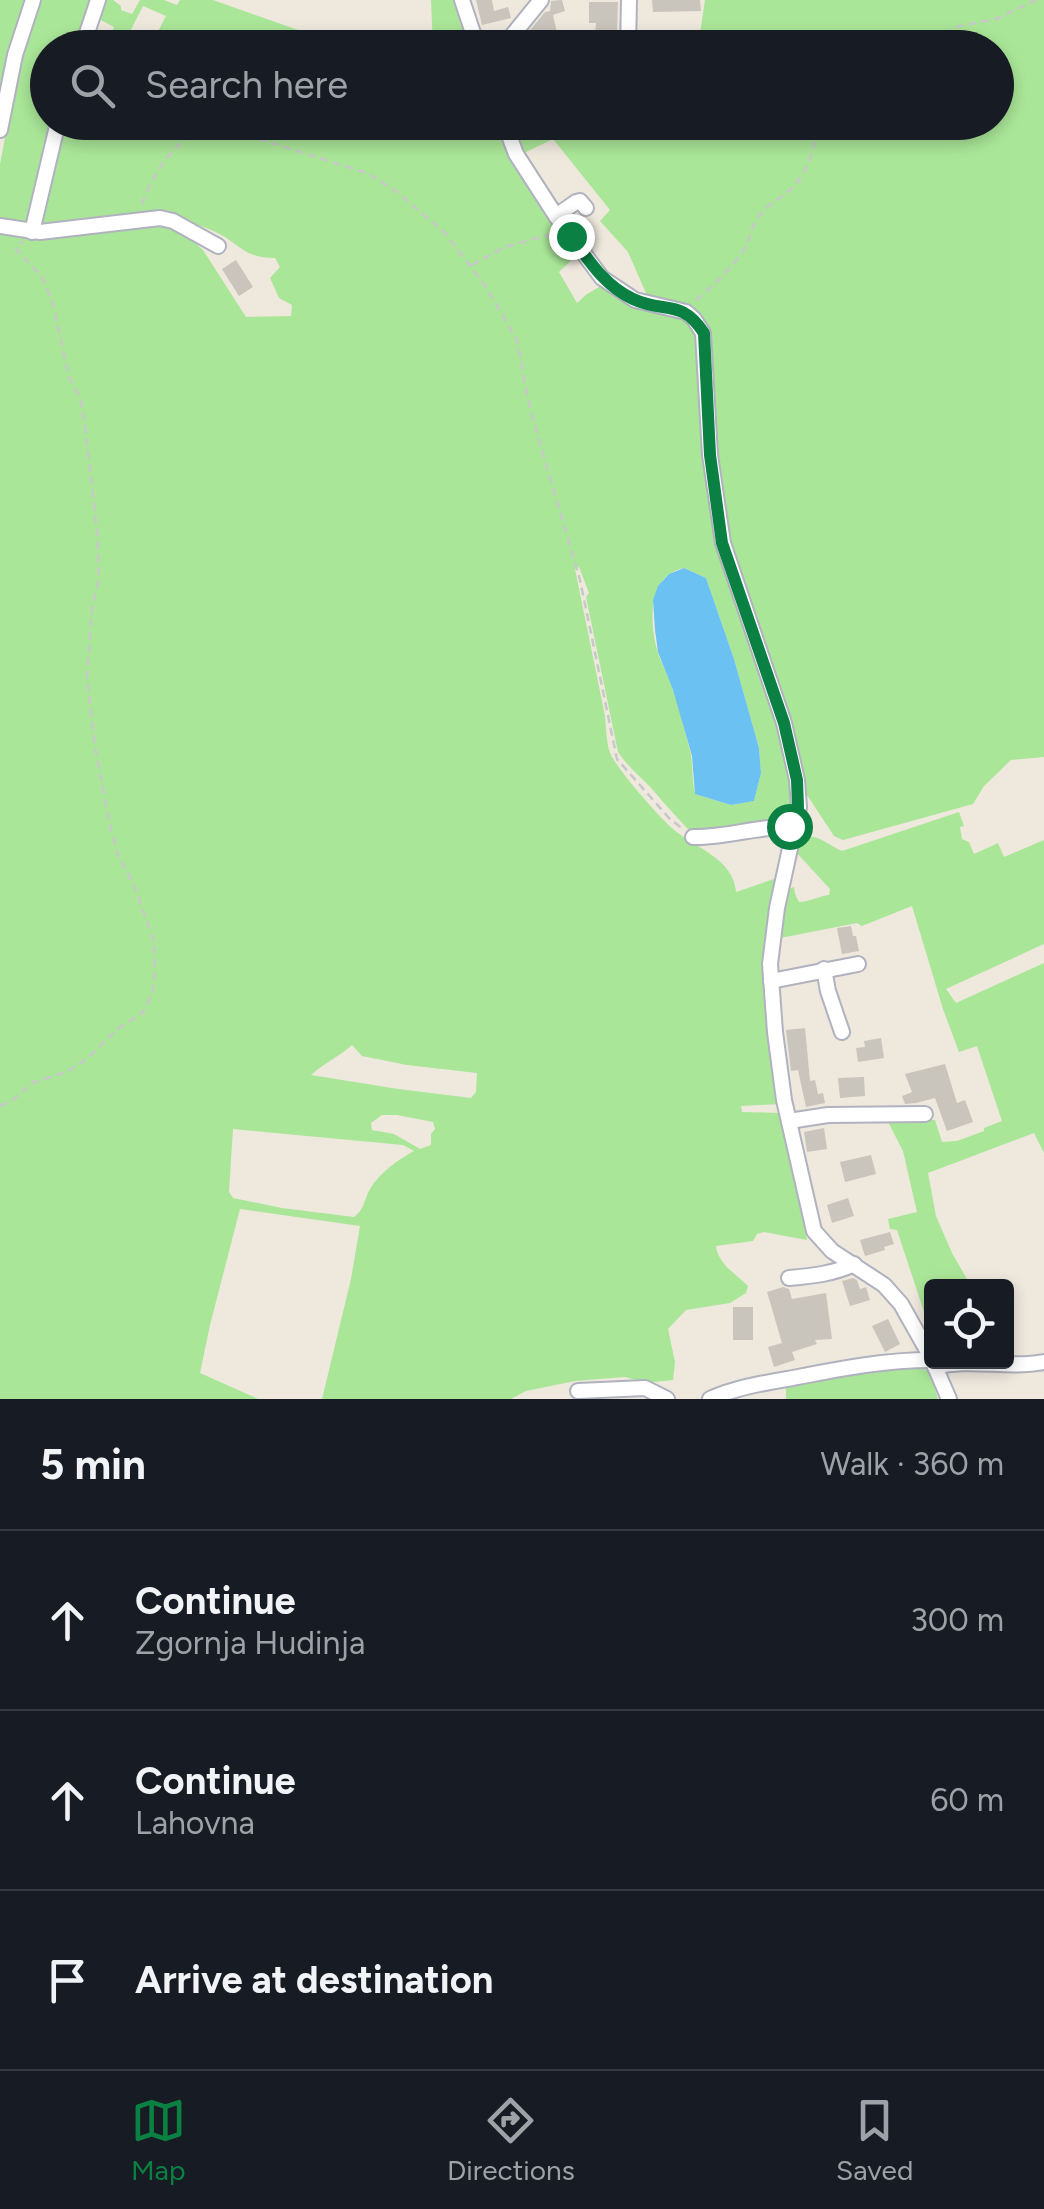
<!DOCTYPE html>
<html lang="en">
<head>
<meta charset="utf-8">
<style>
	:root { --surface:#171b24; --page:#242831; --text:#f1f3f6; --muted:#9ea1a6; --line:#363941; --accent:#0b8043 }
	body { margin:0; font-family:Figtree,sans-serif; background:var(--page); color:var(--text) }
	.controls { position:absolute; right:30px; bottom:30px; display:grid; overflow:hidden; border-radius:10px; box-shadow:0 5px 15px #0003 }
	.controls button { width:90px; height:90px; display:grid; place-items:center; padding:0; border:0; border-bottom:2px solid var(--line); background:var(--surface); color:var(--text); font:50px sans-serif }
	.stop { position:absolute; width:30px; height:30px; margin:-22px; border:8px solid #0b8043; border-radius:50%; background:#fff }
	.stop.end { background:#0b8043; border-color:#fff; box-shadow:0 2px 10px #0008 }
	.list { margin:0; padding:0; list-style:none }
	h2 { display:flex; justify-content:space-between; align-items:center; height:130px; margin:0; padding:0 40px; font-size:42px }
	h2 small { font-size:32px; font-weight:400; color:var(--muted) }
	.list li { display:grid; grid-template-columns:65px 1fr auto; gap:30px; align-items:center; box-sizing:border-box; height:180px; padding:0 40px; border-top:2px solid var(--line) }
	.list b { display:block; font-size:38px; white-space:nowrap }
	.list p { margin:0; font-size:32px; white-space:nowrap; color:var(--muted) }
	.list em { font-size:32px; font-style:normal; color:var(--muted) }
	.icon { flex:none; width:55px; height:55px; fill:none; stroke:currentColor; stroke-width:2; stroke-linecap:round; stroke-linejoin:round }
	.map { position:relative; flex:none; width:1044px; height:1399px; overflow:hidden }
	.search { position:absolute; background:var(--surface); box-shadow:0 5px 15px #0003; left:30px; right:30px; top:30px; height:110px; display:flex; align-items:center; gap:25px; box-sizing:border-box; padding:0 35px; border-radius:55px; color:var(--muted); font-size:38px }
	.sheet { height:670px; background:var(--surface) }
	nav { display:flex; justify-content:space-around; align-items:center; box-sizing:border-box; height:140px; border-top:2px solid var(--line); background:var(--surface); font-size:28px; color:var(--muted) }
	nav a { display:grid; justify-items:center; gap:5px }
	nav .on { color:var(--accent) }
	.map>svg:first-child { display:block }
</style>
</head>
<body>
<div class="map">
<svg width="1044" height="1399" viewBox="0 0 1044 1399">
	<rect width="100%" height="100%" fill="#eee8dd"/>
	<g fill="#aae698" fill-rule="evenodd">
		<path d="M0 0H28L0 110Z"/>
		<path d="M37 0H92L75 47 48 48V122L54 123 30 226 0 220V164L17 74Z"/>
		<path d="M105 0H113L121 6V10L132 14 140 0H164L177 5 180 0H213L318 37 368 47H150L166 16 143 6 122 47H104L114 27 97 18Z"/>
		<path d="M431 0H457L472 47H433Z"/>
		<path d="M705 0H1044V757L1011 760 984 786 973 804 843 840 834 836 805 792 798 754 729 544 715 470 709 338 701 322 649 300 628 252 600 221 610 210 553 139 522 154 509 123H573L578 130 624 122H996V48L698 47Z"/>
		<path d="M60 123H498C517 172 543 214 576 256L559 272 577 303 587 294 601 286C607 291 614 298 621 301 651 318 679 302 700 337L706 471 721 549 787 748 793 805 788 821 778 827H749L709 832H691C676 817 665 804 652 789 640 776 628 767 618 752L586 597 589 593 579 567 575 569 604 711C607 726 605 744 612 757 621 773 658 816 673 829 695 848 734 859 736 892L777 878 769 909 763 950 773 1073 779 1104 741 1106 742 1112 780 1113 807 1240 764 1232 757 1234 753 1241 716 1246C718 1264 736 1274 748 1286L746 1293 730 1303 686 1310 668 1329 675 1362 673 1380 645 1383 625 1377 575 1381 526 1391 511 1399H322L351 1279 360 1226 240 1209 210 1325 200 1373 258 1399H0V231L33 236 156 220 176 227 203 250 246 317 291 316 292 305 279 298 270 278 280 267 275 258C250 258 244 250 225 237 208 226 169 215 149 214L36 228ZM684 568 706 578 734 659 759 748 761 773 754 801 731 805 695 794C691 778 694 762 689 747 684 729 680 710 674 693 670 680 664 668 659 656 649 627 646 575 684 568ZM352 1045 362 1056 407 1065 477 1073 476 1092 471 1098 398 1089 311 1075C324 1063 339 1057 352 1045ZM382 1115H397L433 1122 435 1129 431 1134V1145L420 1149 394 1134 372 1130 371 1123ZM233 1129 403 1145 414 1151C398 1160 380 1172 370 1189 364 1199 365 1209 354 1217L282 1208 233 1198 229 1192Z"/>
		<path d="M959 812 964 826 960 827 962 839 969 842 974 854 998 843 1004 857 1044 840V944L946 989 956 1003 1044 963V1153L1034 1133 928 1173 936 1216 952 1253 971 1286H932L931 1333 897 1230 890 1229 888 1219 917 1212 903 1151 886 1118 935 1120 942 1142 957 1141 984 1131V1128L1002 1121 977 1046 959 1052 943 1009 912 906 862 926 857 923 780 938 785 890 794 887 795 894 799 902C809 902 819 896 829 895L830 889 796 852C802 821 826 844 842 851Z"/>
		<path d="M909 1365 930 1371 938 1399H786V1384Z"/>
	</g>
	<path fill="#6cc1f3" d="M684 568 706 578 734 659 759 748 761 773 754 801 731 805 695 794 692 756 673 690 658 652 655 630 653 600 658 586 669 574Z"/>
	<g fill="#c9c5bc">
		<path d="M476 0H492L494 11 508 7 511 18 482 25Z"/>
		<path d="M562 0 565 11 553 15 560 46 544 48 541 37 528 39 527 34 545 12 550 11 551 1Z"/>
		<path d="M652 0H700L701 11 653 12Z"/>
		<path d="M589 2H618L617 33H595L596 23H589Z"/>
		<path d="M236 260 253 287 239 296 222 269Z"/>
		<path d="M851 926 853 936H856L859 951 842 954 837 928Z"/>
		<path d="M805 1028 810 1081 815 1080 818 1094 823 1093 825 1103 806 1107 798 1070 791 1071 786 1030Z"/>
		<path d="M881 1038 884 1058 858 1062 856 1048 865 1047 864 1041Z"/>
		<path d="M945 1064 957 1103 965 1100 973 1122 947 1131 935 1098 916 1103 905 1104 902 1096 912 1092 905 1074Z"/>
		<path d="M864 1077 865 1096 840 1098 838 1078Z"/>
		<path d="M824 1128 827 1149 807 1152 804 1132Z"/>
		<path d="M871 1155 876 1174 845 1182 840 1162Z"/>
		<path d="M848 1198 854 1216 832 1223 827 1205Z"/>
		<path d="M890 1232 894 1244 884 1247 885 1250 865 1256 860 1240Z"/>
		<path d="M853 1278 857 1280 860 1289 866 1287 870 1300 850 1306 842 1281Z"/>
		<path d="M783 1287 789 1289 792 1299 826 1293 832 1339 815 1340 817 1344 792 1352 795 1360 774 1367 768 1347 782 1343 767 1292Z"/>
		<rect x="733" y="1307" width="20" height="33"/>
		<path d="M888 1319 900 1344 885 1352 872 1326Z"/>
	</g>
	<g fill="none" stroke-linecap="round" stroke-linejoin="round">
		<defs>
			<g id="minor">
				<path d="M462 0 478 48"/>
				<path d="M82 48 98 0"/>
				<path d="M502 48 541 0"/>
				<path d="M628 48 629 0"/>
				<path d="M504 122 516 154 556 216 602 278 635 300 686 312 694 319 703 333 710 455 723 543 784 723 797 780 799 807 777 908 770 964 775 1032 784 1100 814 1231 832 1251 884 1285 901 1304 932 1359"/>
				<path d="M0 130 15 55 33 0"/>
				<path d="M556 216 576 202 580 201 586 208"/>
				<path d="M0 226 40 232 160 218 173 221 218 246"/>
				<path d="M32 232 58 122"/>
				<path d="M693 837C727 838 760 825 794 827"/>
				<path d="M824 969 828 991 842 1032"/>
				<path d="M771 981 858 964"/>
				<path d="M789 1121 828 1115 925 1114"/>
				<path d="M789 1278C812 1276 833 1274 854 1264"/>
				<path d="M933 1362 949 1399"/>
				<path d="M935 1367C970 1358 1008 1369 1044 1362"/>
				<path d="M578 1391 645 1388 667 1399"/>
				<path d="M710 1399C737 1387 764 1383 793 1378 839 1369 884 1360 932 1360"/>
			</g>
		</defs>
		<use href="#minor" stroke="#b1b2bf" stroke-width="18"/>
		<g stroke="#c8c8c8" stroke-width="2.5" stroke-dasharray="8 5" stroke-linecap="butt">
			<path d="M889 48H894"/>
			<path d="M923 48 941 38 955 27 996 19 1036 0"/>
			<path d="M142 204C155 169 180 129 221 127L367 173 397 192 445 233 486 287 517 340 530 409 580 580 617 759 669 818 683 829"/>
			<path d="M472 265 505 247 552 234"/>
			<path d="M696 300C714 285 732 268 745 248 750 238 751 228 757 219 769 201 781 200 793 187 811 168 812 146 822 122"/>
			<path d="M0 1106 13 1100 32 1083 66 1072 87 1059 116 1030 143 1012 152 994 155 973 154 942 134 885 118 855 110 826 95 747 87 676 92 609 99 577 97 532 86 433 80 397 69 377 52 301 42 277 16 249 23 241"/>
		</g>
		<use href="#minor" stroke="#fff" stroke-width="14"/>
	</g>
	<g fill="none" stroke-linecap="round" stroke-linejoin="round">
		<path stroke="#0b8043" stroke-width="12" d="M571 236C589 261 605 286 633 299 665 314 681 298 704 333L710 455 722 543 784 723 797 780 798 807 794 827 789 826"/>
	</g>
</svg>
<div class="controls">
<button><svg class="icon" aria-label="locate" viewBox="0 0 24 24"><circle cx="12" cy="12" r="6"/><path d="M12 2v4M12 18v4M2 12h4M18 12h4"/></svg></button>
</div>
<div class="stop" style="left:789px;top:826px"></div>
<div class="stop end" style="left:571px;top:236px"></div>
<div class="search"><svg class="icon" aria-label="search" viewBox="0 0 24 24"><circle cx="10" cy="10" r="6"/><path d="M15 15l6 6"/></svg>Search here</div>
</div>
<section class="sheet">
<h2>5 min<small>Walk · 360 m</small></h2>
<ul class="list">
<li><svg class="icon" aria-label="ahead" viewBox="0 0 24 24"><path d="M12 20V5M6 11l6-6 6 6"/></svg><div><b>Continue</b><p>Zgornja Hudinja</p></div><em>300 m</em></li>
<li><svg class="icon" aria-label="ahead" viewBox="0 0 24 24"><path d="M12 20V5M6 11l6-6 6 6"/></svg><div><b>Continue</b><p>Lahovna</p></div><em>60 m</em></li>
<li><svg class="icon" aria-label="arrive" viewBox="0 0 24 24"><path d="M6 21V4h12l-3 4 3 4H6"/></svg><div><b>Arrive at destination</b></div></li>
</ul>
</section>
<nav>
<a class="on"><svg class="icon" aria-label="map" viewBox="0 0 24 24"><path d="M3 6l6-2 6 2 6-2v14l-6 2-6-2-6 2zM9 4v14M15 6v14"/></svg>Map</a>
<a><svg class="icon" aria-label="directions" viewBox="0 0 24 24"><path d="M12 3l9 9-9 9-9-9zM9 14v-3h6M13 9l2 2-2 2"/></svg>Directions</a>
<a><svg class="icon" aria-label="saved" viewBox="0 0 24 24"><path d="M7 4h10v16l-5-4-5 4z"/></svg>Saved</a>
</nav>
</body>
</html>
